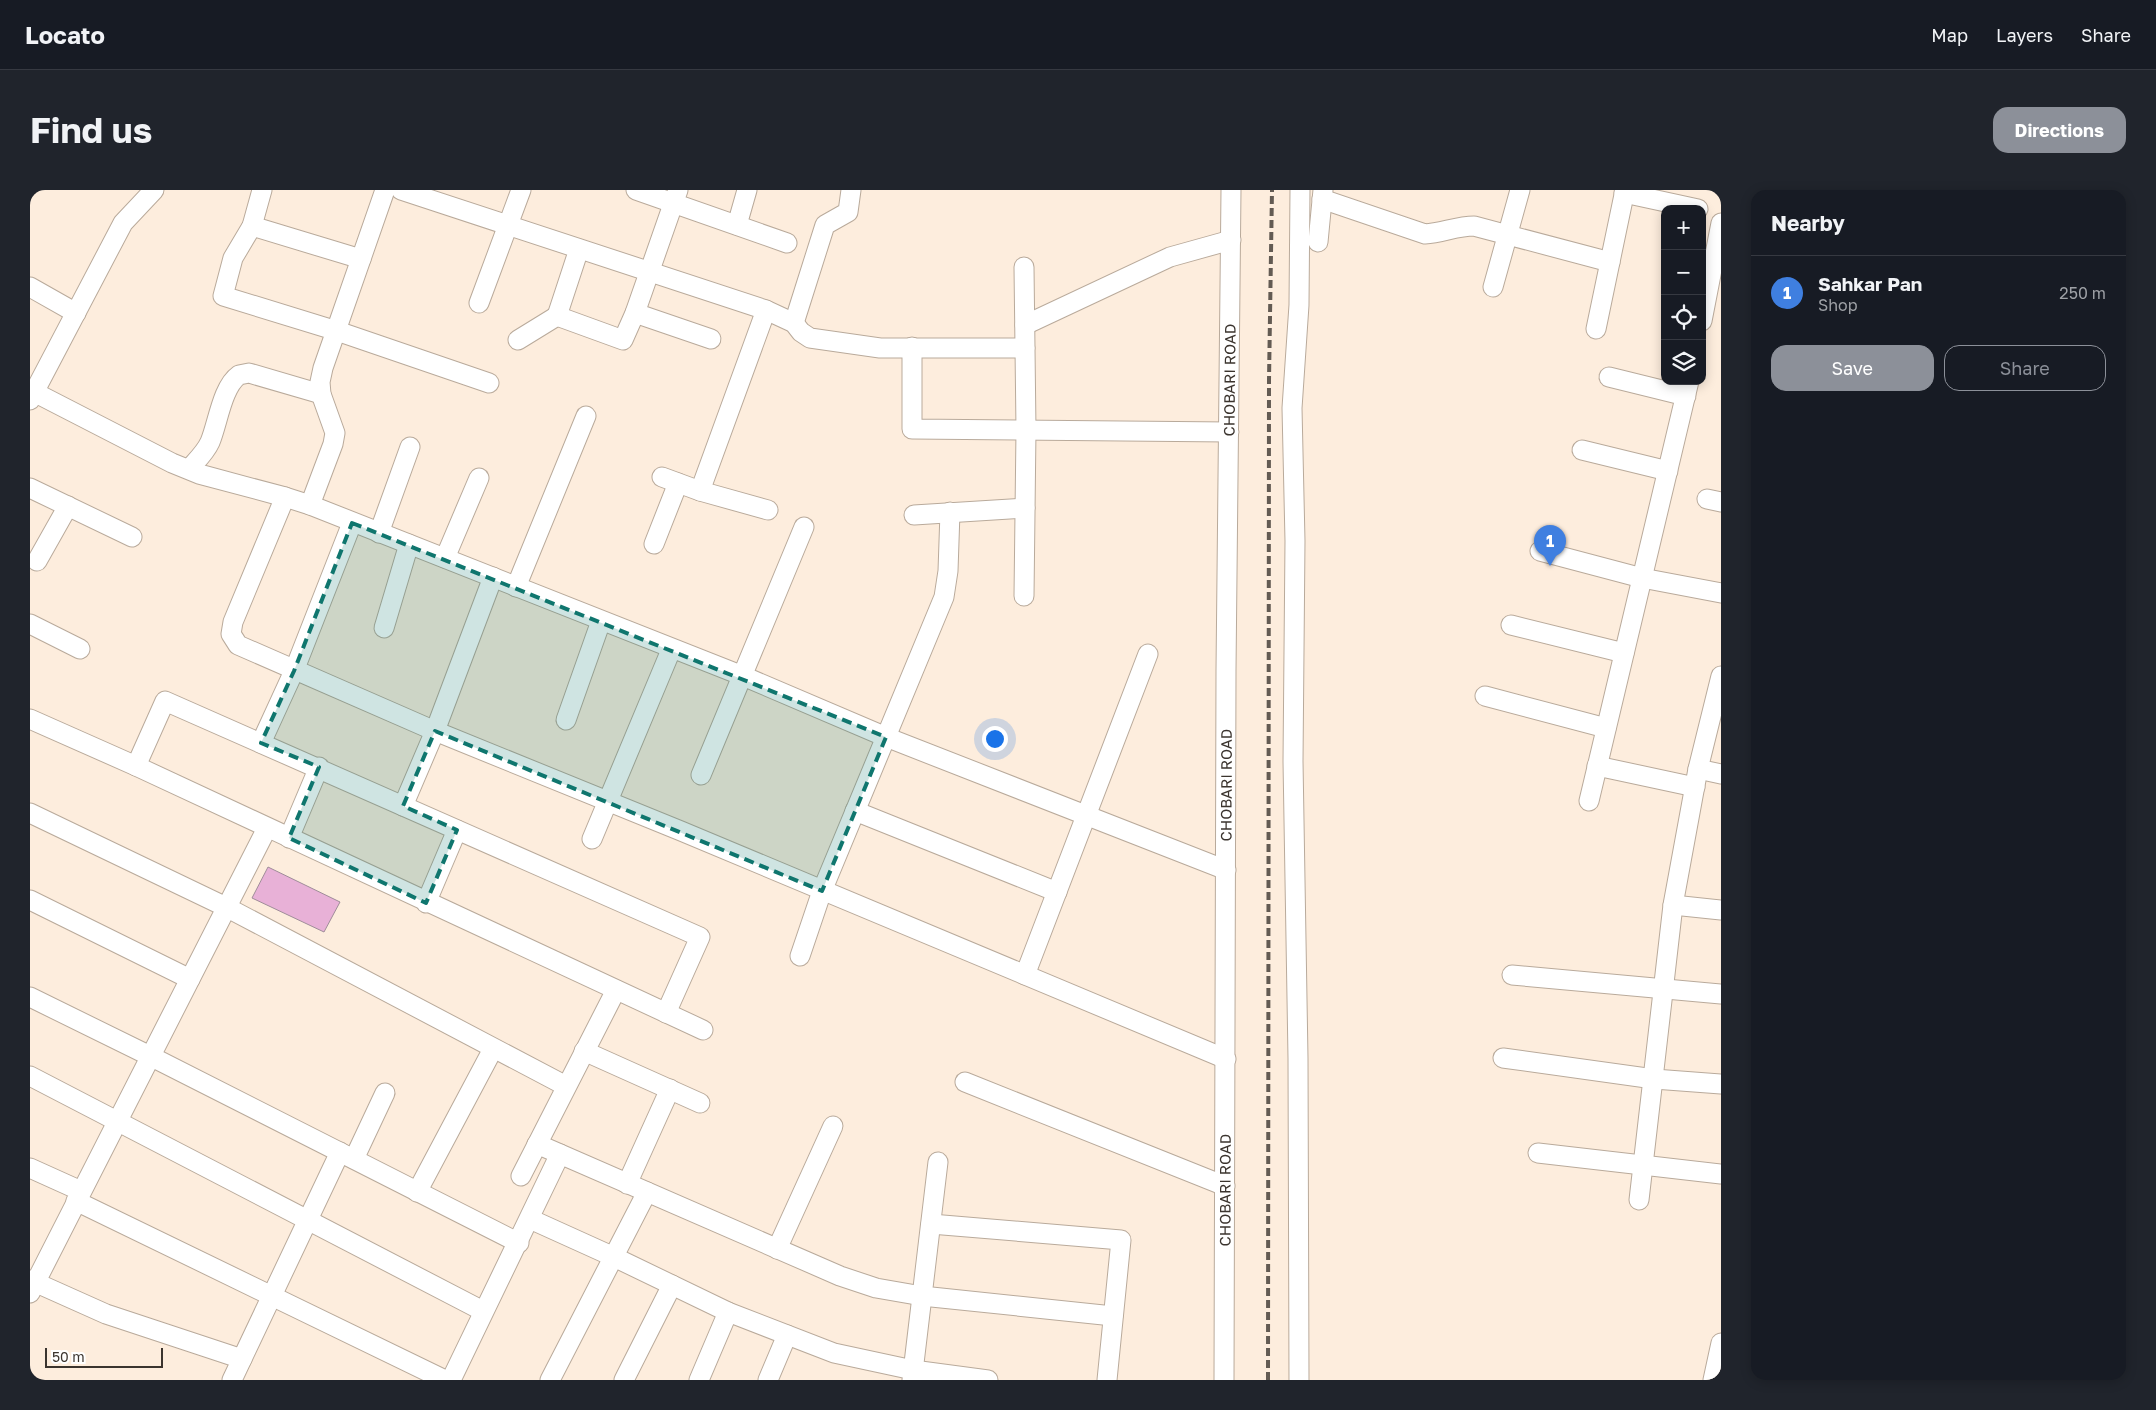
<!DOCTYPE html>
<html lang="en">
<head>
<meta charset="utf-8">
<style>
	:root { --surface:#171b24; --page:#20242c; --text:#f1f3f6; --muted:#9ea1a6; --line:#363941; --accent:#8c9099 }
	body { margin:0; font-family:"Golos Text",sans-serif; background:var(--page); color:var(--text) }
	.controls { position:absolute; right:15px; top:15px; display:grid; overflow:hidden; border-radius:10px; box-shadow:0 2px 12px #0003 }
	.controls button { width:45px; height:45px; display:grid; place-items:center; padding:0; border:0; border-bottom:1px solid var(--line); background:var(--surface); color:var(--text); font:25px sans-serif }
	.scale { position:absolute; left:15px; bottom:12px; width:118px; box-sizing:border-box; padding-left:5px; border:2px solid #3b342e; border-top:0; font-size:14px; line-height:18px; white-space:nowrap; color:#3b342e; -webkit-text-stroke:4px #fff; paint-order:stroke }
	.you { position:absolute; left:964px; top:548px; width:18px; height:18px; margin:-12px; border:4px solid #fff; border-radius:50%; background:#1a73e8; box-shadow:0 0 0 8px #1a73e833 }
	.badge { display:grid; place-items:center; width:32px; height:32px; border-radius:50%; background:var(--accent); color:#fff; font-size:16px; font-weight:700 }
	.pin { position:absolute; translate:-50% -41px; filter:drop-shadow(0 1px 2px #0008) }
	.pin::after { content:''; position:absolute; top:26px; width:18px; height:15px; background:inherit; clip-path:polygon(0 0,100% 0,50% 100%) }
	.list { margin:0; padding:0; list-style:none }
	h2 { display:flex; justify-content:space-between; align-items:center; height:65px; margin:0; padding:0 20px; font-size:21px }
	h2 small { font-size:16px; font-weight:400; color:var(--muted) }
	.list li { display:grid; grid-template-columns:32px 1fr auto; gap:15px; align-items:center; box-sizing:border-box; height:75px; padding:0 20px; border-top:1px solid var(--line) }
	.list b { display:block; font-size:19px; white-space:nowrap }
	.list p { margin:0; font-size:16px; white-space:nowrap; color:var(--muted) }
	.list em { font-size:16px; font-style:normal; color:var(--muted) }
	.actions { display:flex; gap:10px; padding:15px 20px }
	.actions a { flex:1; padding:11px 0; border:1px solid var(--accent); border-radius:15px; text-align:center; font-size:18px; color:var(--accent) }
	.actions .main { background:var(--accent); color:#fff }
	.icon { flex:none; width:28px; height:28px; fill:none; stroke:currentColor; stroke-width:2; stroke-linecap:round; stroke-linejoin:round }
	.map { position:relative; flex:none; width:1691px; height:1190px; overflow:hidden; border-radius:15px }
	header { display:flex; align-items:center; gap:30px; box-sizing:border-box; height:70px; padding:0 25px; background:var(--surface); border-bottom:1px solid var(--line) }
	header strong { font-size:24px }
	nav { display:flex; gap:28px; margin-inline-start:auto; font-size:18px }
	.intro { display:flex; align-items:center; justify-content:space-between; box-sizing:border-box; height:120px; padding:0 30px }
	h1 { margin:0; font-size:35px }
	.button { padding:12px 22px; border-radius:15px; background:var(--accent); color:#fff; font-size:18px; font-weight:700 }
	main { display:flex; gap:30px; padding:0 30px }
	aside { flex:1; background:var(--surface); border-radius:15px; box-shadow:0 2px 12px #0003 }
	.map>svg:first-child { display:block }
</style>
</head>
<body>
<header>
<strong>Locato</strong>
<nav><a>Map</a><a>Layers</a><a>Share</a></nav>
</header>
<div class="intro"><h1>Find us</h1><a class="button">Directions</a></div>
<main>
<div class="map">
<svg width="1691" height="1190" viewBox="0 0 1691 1190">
	<rect width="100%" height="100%" fill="#fdeddd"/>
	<path fill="#e8b1d7" stroke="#9f8d99" d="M238 677 310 712 294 742 222 708Z"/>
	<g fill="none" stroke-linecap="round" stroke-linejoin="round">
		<defs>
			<g id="minor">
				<path d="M232 0 222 36 203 68 193 106 307 141 459 193"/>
				<path d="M371 0 736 120 764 133 771 142 780 148 850 158H995"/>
				<path d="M606 0 757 53"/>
				<path d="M1594 3 1668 19"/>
				<path d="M1292 9 1395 44C1412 43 1427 36 1444 36L1580 72"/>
				<path d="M707 35 717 0"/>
				<path d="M222 36 331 69"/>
				<path d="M1288 52 1293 0"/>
				<path d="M994 77 996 240 994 406"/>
				<path d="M0 97 46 123"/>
				<path d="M1463 97 1490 0"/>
				<path d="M449 113 491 0"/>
				<path d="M605 123 681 149"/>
				<path d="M527 126 549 59"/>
				<path d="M1672 131 1691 33"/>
				<path d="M764 133 795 35 818 22 821 0"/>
				<path d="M995 135 1140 67 1201 50"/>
				<path d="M1566 139 1595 0"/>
				<path d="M488 150 527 126 593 150 605 123 648 0"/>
				<path d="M882 157V239L1199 242"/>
				<path d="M1579 187 1656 206"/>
				<path d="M0 200 142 273 169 284 255 307 280 315 713 486 856 547 1196 680"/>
				<path d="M0 210 93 33 124 0"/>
				<path d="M1552 260 1638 281"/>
				<path d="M159 279C167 270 175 263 180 252 188 233 192 197 209 185L219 183 291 204"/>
				<path d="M632 287 670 301 738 320"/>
				<path d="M0 298 102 347"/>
				<path d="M670 301 736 120"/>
				<path d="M255 307 203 432 201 444 208 455 405 541 651 641 1196 869"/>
				<path d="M1677 309 1691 312"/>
				<path d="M280 315 303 254 305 243 291 204 290 192 293 178 355 0"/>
				<path d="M884 325 995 318"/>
				<path d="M349 343 380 257"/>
				<path d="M624 354 648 293"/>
				<path d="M1510 361 1612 388 1691 403"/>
				<path d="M415 368 449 288"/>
				<path d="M7 371 38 316"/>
				<path d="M486 397 556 226"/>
				<path d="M0 434 50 459"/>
				<path d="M1481 435 1594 463"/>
				<path d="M354 438 379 354"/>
				<path d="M1455 506 1576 538"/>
				<path d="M0 529 106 576 673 840"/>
				<path d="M536 530 571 431"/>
				<path d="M231 553 264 481 322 333"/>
				<path d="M106 576 135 511 670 747 636 823"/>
				<path d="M1567 576 1665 597"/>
				<path d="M1668 579 1691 584"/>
				<path d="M671 585 774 337"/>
				<path d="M1559 611 1659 191"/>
				<path d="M373 616 405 541 463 387"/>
				<path d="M825 621 1027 702"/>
				<path d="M0 623 196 717 536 896"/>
				<path d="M259 648 289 577"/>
				<path d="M562 649 641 460"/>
				<path d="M0 710 160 789"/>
				<path d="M396 713 427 640"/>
				<path d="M1643 715 1691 720"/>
				<path d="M770 766 792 701 914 407 918 381 920 322"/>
				<path d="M995 785 1118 464"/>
				<path d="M1482 785 1691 804"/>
				<path d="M0 807 120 866 489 1053"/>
				<path d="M554 861 670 913"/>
				<path d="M1473 868 1624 889 1691 894"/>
				<path d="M0 886 453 1121"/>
				<path d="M935 892 1195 996"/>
				<path d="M507 954 810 1086 846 1098 892 1106 1083 1126"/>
				<path d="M1508 963 1691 984"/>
				<path d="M324 969 355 903"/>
				<path d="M0 978 51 1001"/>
				<path d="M491 986 586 800"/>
				<path d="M597 994 640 899"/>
				<path d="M387 1002 463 859"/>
				<path d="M1609 1010 1643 715 1668 579 1691 486"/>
				<path d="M46 1011 415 1190"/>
				<path d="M500 1029 584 1067 698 1122 804 1163 883 1180 958 1190"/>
				<path d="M901 1034 1091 1050 1077 1190"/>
				<path d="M747 1059 803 936"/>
				<path d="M0 1090 76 1124 212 1169"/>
				<path d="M0 1103 237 638"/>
				<path d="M202 1190 310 962"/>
				<path d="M421 1190 530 964"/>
				<path d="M520 1190 617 1002"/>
				<path d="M594 1190 642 1095"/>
				<path d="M669 1190 698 1122"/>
				<path d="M738 1190 757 1145"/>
				<path d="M882 1190 908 972"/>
				<path id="s1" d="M1194 1190 1196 481 1201 0"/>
				<path d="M1269 1190 1268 868 1263 571 1265 351 1262 218 1269 115 1270 0"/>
				<path d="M1683 1190 1691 1153"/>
			</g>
		</defs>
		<use href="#minor" stroke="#b9aa9b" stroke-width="21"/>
		<use href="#minor" stroke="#fff" stroke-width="19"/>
		<path stroke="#635b53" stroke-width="4" stroke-dasharray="8 4" stroke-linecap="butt" d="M1238 1190 1239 190 1242 0"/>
	</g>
	<path fill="#0f766e" fill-opacity="0.2" stroke="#0f766e" stroke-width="4" stroke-dasharray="10 6" stroke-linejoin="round" d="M322 333 856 547 792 701 405 541 373 616 427 640 396 713 259 648 289 577 231 553 264 481Z"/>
	<g text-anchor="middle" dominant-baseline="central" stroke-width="4" stroke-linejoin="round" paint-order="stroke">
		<g font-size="15" fill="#3b342e" stroke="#fff">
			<text stroke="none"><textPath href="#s1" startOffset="1000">CHOBARI ROAD</textPath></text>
			<text stroke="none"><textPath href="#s1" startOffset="595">CHOBARI ROAD</textPath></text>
			<text stroke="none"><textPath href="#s1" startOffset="190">CHOBARI ROAD</textPath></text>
		</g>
	</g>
</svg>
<div class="controls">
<button>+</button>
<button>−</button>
<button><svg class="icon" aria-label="locate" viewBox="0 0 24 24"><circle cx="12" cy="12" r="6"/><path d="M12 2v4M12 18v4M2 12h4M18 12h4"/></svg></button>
<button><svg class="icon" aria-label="layers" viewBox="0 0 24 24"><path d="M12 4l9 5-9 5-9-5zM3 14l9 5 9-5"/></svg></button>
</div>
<div class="scale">50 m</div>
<div class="you"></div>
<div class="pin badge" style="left:1520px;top:376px;background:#3f7fe0">1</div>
</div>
<aside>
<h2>Nearby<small></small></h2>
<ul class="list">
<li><span class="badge" style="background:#3f7fe0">1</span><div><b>Sahkar Pan</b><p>Shop</p></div><em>250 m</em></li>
</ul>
<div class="actions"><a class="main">Save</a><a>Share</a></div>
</aside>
</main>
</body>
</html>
